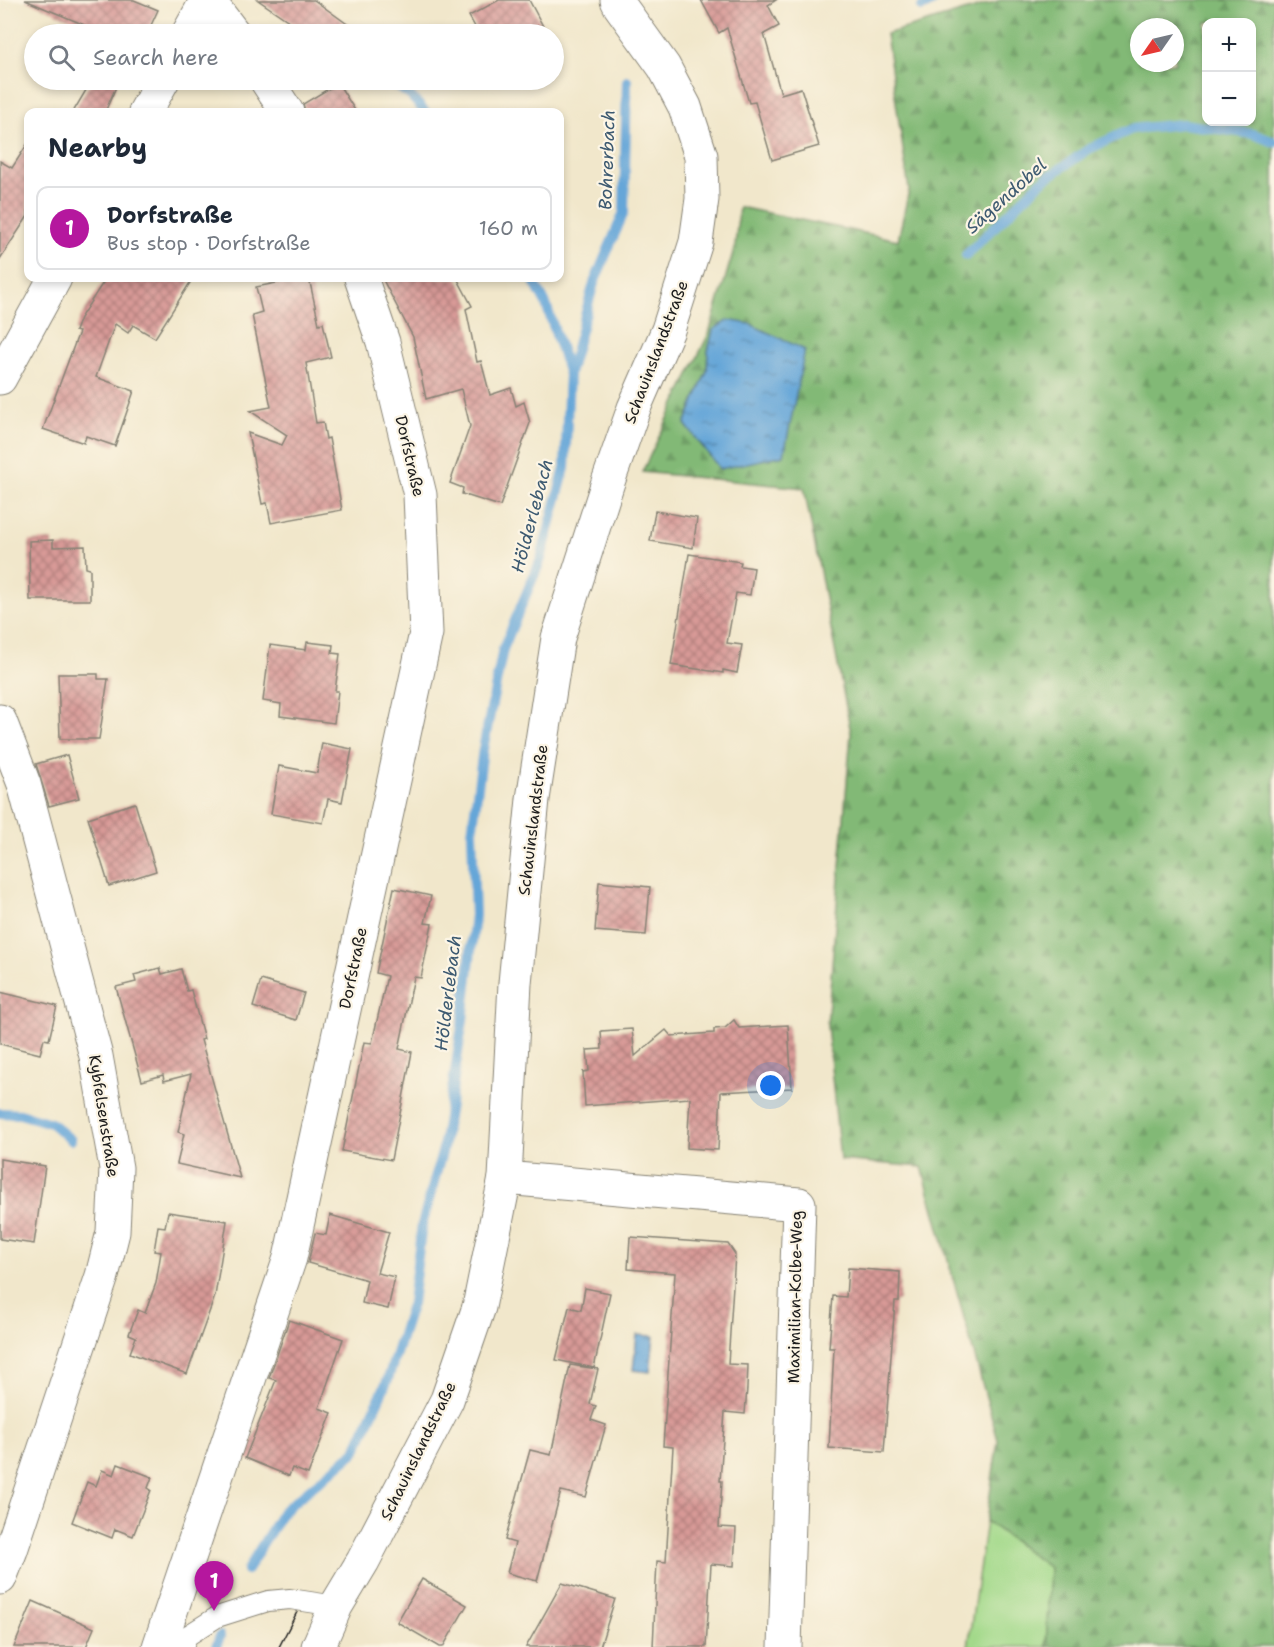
<!DOCTYPE html>
<html lang="en">
<head>
<meta charset="utf-8">
<style>
	:root { --surface:#fff; --page:#f6f6f7; --text:#1f2937; --muted:#747a83; --line:#e0e1e3; --accent:#b5179e }
	body { margin:0; font-family:"Shantell Sans",sans-serif; background:var(--page); color:var(--text) }
	.controls { position:absolute; right:18px; top:18px; display:grid; overflow:hidden; border-radius:12px; box-shadow:0 3px 9px #0003 }
	.controls button { width:54px; height:54px; display:grid; place-items:center; padding:0; border:0; border-bottom:2px solid var(--line); background:var(--surface); color:var(--text); font:30px sans-serif }
	.compass { position:absolute; left:1130px; top:18px; width:54px; height:54px; border-radius:50%; background:var(--surface); box-shadow:0 3px 9px #0003; rotate:236deg }
	.you { position:absolute; left:771px; top:1086px; width:21px; height:21px; margin:-15px; border:4px solid #fff; border-radius:50%; background:#1a73e8; box-shadow:0 0 0 9px #1a73e833 }
	.badge { display:grid; place-items:center; width:39px; height:39px; border-radius:50%; background:var(--accent); color:#fff; font-size:20px; font-weight:700 }
	.pin { position:absolute; translate:-50% -50px; filter:drop-shadow(0 2px 3px #0008) }
	.pin::after { content:''; position:absolute; top:32px; width:21px; height:18px; background:inherit; clip-path:polygon(0 0,100% 0,50% 100%) }
	.list { margin:0; padding:0; list-style:none }
	h2 { display:flex; justify-content:space-between; align-items:center; height:78px; margin:0; padding:0 24px; font-size:26px }
	h2 small { font-size:20px; font-weight:400; color:var(--muted) }
	.list li { display:grid; grid-template-columns:39px 1fr auto; gap:18px; align-items:center; box-sizing:border-box; height:84px; margin:0 12px 12px; padding:0 12px; border:2px solid var(--line); border-radius:12px }
	.list b { display:block; font-size:22px; white-space:nowrap }
	.list p { margin:0; font-size:20px; white-space:nowrap; color:var(--muted) }
	.list em { font-size:20px; font-style:normal; color:var(--muted) }
	.icon { flex:none; width:33px; height:33px; fill:none; stroke:currentColor; stroke-width:2; stroke-linecap:round; stroke-linejoin:round }
	.map { position:relative; flex:none; width:1274px; height:1647px; overflow:hidden }
	.search { position:absolute; background:var(--surface); box-shadow:0 3px 9px #0003; left:24px; top:24px; width:540px; height:66px; display:flex; align-items:center; gap:15px; box-sizing:border-box; padding:0 21px; border-radius:33px; color:var(--muted); font-size:22px }
	.panel { position:absolute; background:var(--surface); box-shadow:0 3px 9px #0003; left:24px; top:108px; width:540px; height:174px; border-radius:12px }
	.map>svg:first-child { display:block }
</style>
</head>
<body>
<div class="map">
<svg width="1274" height="1647" viewBox="0 0 1274 1647">
	<defs>
		<pattern id="forest-firs" width="22" height="20" patternUnits="userSpaceOnUse" patternTransform="scale(1.5)"><rect width="22" height="20" fill="#82b976"/><path d="M5 1l3.5 6h-7zM16 11l3.5 6h-7z" fill="#709e66"/></pattern>
		<pattern id="water-ripples" width="26" height="14" patternUnits="userSpaceOnUse" patternTransform="scale(1.5)"><rect width="26" height="14" fill="#65a6d8"/><path d="M2 4q2-2 4 0t4 0M15 11q2-2 4 0t4 0" fill="none" stroke="#5286ae"/></pattern>
		<pattern id="building-cross-hatch" width="8" height="8" patternUnits="userSpaceOnUse" patternTransform="scale(1.5)"><rect width="8" height="8" fill="#d89a97"/><path d="M0 0l8 8M0 8l8-8" fill="none" stroke="#ae7d7a"/></pattern>
	</defs>
	<rect width="100%" height="100%" fill="#fcf5e5"/>
	<filter id="ink" filterUnits="userSpaceOnUse"><feTurbulence type="fractalNoise" baseFrequency=".0167" numOctaves="2"/><feDisplacementMap in="SourceGraphic" scale="12" xChannelSelector="R" yChannelSelector="G"/><feConvolveMatrix kernelMatrix="1 2 1 2 8 2 1 2 1" color-interpolation-filters="sRGB"/></filter>
	<filter id="wash" filterUnits="userSpaceOnUse"><feTurbulence type="fractalNoise" baseFrequency=".008" numOctaves="4" result="noise"/><feDisplacementMap in="SourceGraphic" scale="24" xChannelSelector="R" yChannelSelector="G"/><feGaussianBlur stdDeviation="1.35" result="paint"/><feColorMatrix in="noise" values="0 0 0 0 0 0 0 0 0 0 0 0 0 0 0 0 0 1.4 0 .05"/><feComposite in="paint" operator="in"/></filter>
	<g filter="url(#wash)">
		<rect width="100%" height="100%" fill="#f1e7cb"/>
		<path fill="#a3d98a" stroke="#607a53" stroke-width="1.5" d="M986 1521 1050 1568 1046 1647H968Z"/>
		<path fill="url(#forest-firs)" stroke="#4f6a49" stroke-width="1.5" fill-rule="evenodd" d="M1001 0H1274V1647H1046L1050 1568 986 1521 998 1440 922 1167 840 1160 827 1025 851 733 804 488 642 472 709 333 735 246 739 207 898 240 909 190 886 34ZM1206 22H1252V122H1206ZM1139 27H1175V63H1139ZM713 330 720 469 685 424 707 371 708 351Z"/>
		<g fill="url(#water-ripples)" stroke="#40617a" stroke-width="1.5">
			<path d="M728 320 750 324 805 350 784 455 720 469 685 424 707 371 708 351 713 330Z"/>
			<path d="M637 1335 654 1336 650 1372 633 1370Z"/>
		</g>
		<g fill="none" stroke-linecap="round" stroke-linejoin="round">
			<g stroke="#65a6d8" stroke-width="10">
				<path d="M922 7 935 0"/>
				<path d="M388 80 410 95 425 112"/>
				<path d="M966 255 1041 182 1089 149 1132 129 1183 124 1253 134 1274 142"/>
				<path d="M532 278 546 304 569 374"/>
				<path d="M0 1113 20 1114 51 1123 71 1140"/>
				<path d="M247 1570 283 1511 355 1452 388 1379 412 1303 422 1225 443 1149 463 1020 475 915 472 833 483 749 503 649 541 559 565 468 569 374 594 283 624 212 627 81"/>
				<path d="M216 1647 220 1636"/>
			</g>
		</g>
		<g id="blocks">
			<g fill="url(#building-cross-hatch)">
				<path d="M25 0H134L158 10 147 34H106Z"/>
				<path d="M258 0H314L361 34H308Z"/>
				<path d="M499 0H529L546 32 542 34H479L469 16Z"/>
				<path d="M701 0H776L768 5 779 26 764 34 781 94 801 88 819 146 772 160 755 102 749 103 727 28 719 33Z"/>
				<path d="M92 80H119L105 112H73Z"/>
				<path d="M338 83 356 112H305L303 104Z"/>
				<path d="M28 143V216L0 259V161L12 168Z"/>
				<path d="M106 278H193L155 338 133 325 128 333 115 324 96 377 134 391 115 446 86 436 84 443 43 429 79 332 75 331 80 318Z"/>
				<path d="M301 278H309L319 324 323 323 331 357 306 363 316 423 323 422 326 439 329 438 342 510 271 523 267 503 262 504 248 433 282 445 287 435 250 411 271 407 252 315 262 312 256 287Z"/>
				<path d="M382 278H457L472 306 466 309 477 362 481 361 490 395 511 388 516 406 524 402 530 423 500 506 462 494 463 488 450 483 470 426 461 389 426 399 413 337Z"/>
				<path d="M655 511 697 518 693 548 650 541Z"/>
				<path d="M53 540V547L85 546 86 568 90 569V600H30L29 541Z"/>
				<path d="M689 554 741 562 740 566 754 568 750 595 736 593 727 643 742 645 737 673 723 670V673L671 665Z"/>
				<path d="M307 642 333 645 332 653 340 654 335 691H338L334 723 280 716 281 704 263 701 270 645 306 650Z"/>
				<path d="M58 674H98V679H108L99 739H60Z"/>
				<path d="M322 743 352 749 342 802 328 799 323 823 271 814 279 766 317 773Z"/>
				<path d="M67 755 79 798 49 806 36 764Z"/>
				<path d="M135 803 156 871 109 886 88 818Z"/>
				<path d="M599 882 650 887 646 935 595 931Z"/>
				<path d="M394 888 431 896 425 923 432 924 421 978 414 977 399 1049 412 1052 391 1160 342 1151 364 1042 372 1043 387 976 376 973Z"/>
				<path d="M160 968 162 974 181 969 187 991 191 990 204 1039 201 1040 240 1178 177 1164 184 1134 178 1132 191 1074 164 1081 163 1075 142 1081 116 987 136 982 134 975Z"/>
				<path d="M261 980 304 993 296 1020 253 1007Z"/>
				<path d="M0 992 57 1006 49 1040 44 1039 40 1054 0 1044Z"/>
				<path d="M734 1020 739 1028 788 1025 792 1088 721 1092 718 1150 687 1148 690 1098 585 1106 583 1072 589 1071 587 1050 602 1049 601 1031 632 1029 635 1056 666 1030 671 1036 714 1033V1029L725 1028Z"/>
				<path d="M0 1159 45 1166 34 1244 0 1239Z"/>
				<path d="M168 1212 227 1221 215 1296 187 1374 130 1353 136 1337 129 1334 138 1310 145 1313 156 1283 161 1252 154 1251 158 1226 165 1227Z"/>
				<path d="M330 1215 389 1232 377 1273 395 1277 388 1309 362 1303 367 1280 308 1263 315 1233 326 1235Z"/>
				<path d="M630 1237 728 1244 735 1254 728 1364 748 1365 747 1388 745 1414 725 1412 720 1481H722L719 1527 736 1528 734 1566 711 1564 706 1647H653L657 1561 666 1562 673 1447 663 1446 675 1273 628 1269Z"/>
				<path d="M848 1268 900 1272 899 1301H895L884 1452 829 1448 834 1348H829L833 1296 846 1297Z"/>
				<path d="M585 1288 610 1293 594 1368 556 1360 569 1307 581 1310Z"/>
				<path d="M289 1320 343 1339 319 1408 332 1413 308 1474 292 1468 289 1476 245 1458 276 1380 269 1378Z"/>
				<path d="M570 1365 598 1369 590 1404 596 1406 591 1420 606 1425 586 1497 561 1491 537 1581 507 1573 515 1543 505 1540 530 1450 551 1455Z"/>
				<path d="M118 1464 152 1477 148 1488 151 1490 133 1536 115 1529 112 1538 72 1522 87 1482 96 1486 102 1470 114 1475Z"/>
				<path d="M422 1579 467 1605 443 1647H440L397 1622Z"/>
				<path d="M562 1583 615 1599 600 1647H526Z"/>
				<path d="M33 1601 94 1628 86 1647H14Z"/>
			</g>
		</g>
	</g>
	<g filter="url(#ink)">
		<use href="#blocks" fill-opacity="0" stroke="#868274" stroke-width="1.5"/>
		<g fill="none" stroke-linecap="round" stroke-linejoin="round">
			<defs>
				<path id="lane" d="M183 1647 187 1636 217 1617 268 1601 290 1599 336 1606"/>
				<g id="street">
					<path d="M208 0 234 34"/>
					<path d="M188 34 207 0"/>
					<path d="M266 80 287 112"/>
					<path d="M145 112 163 80"/>
					<path d="M0 378 55 278"/>
					<path d="M0 721 24 784 96 1056 116 1168 113 1232 102 1276 11 1550 0 1578"/>
					<path d="M505 1178 799 1204 785 1647"/>
					<path d="M159 1647 290 1258 426 633 420 495 383 342 361 278"/>
				</g>
				<path id="secondary" d="M318 1647 336 1606 363 1561 447 1400 479 1307 505 1178 515 983 533 799 558 638 608 482 634 408 668 330 696 242 702 199 701 156 685 107 664 67 620 6 617 0"/>
			</defs>
			<use href="#lane" stroke="#868274" stroke-width="22"/>
			<use href="#street" stroke="#868274" stroke-width="35"/>
			<use href="#secondary" stroke="#868274" stroke-width="35"/>
			<use href="#lane" stroke="#fff" stroke-width="20"/>
			<use href="#street" stroke="#fff" stroke-width="33"/>
			<use href="#secondary" stroke="#fff" stroke-width="33"/>
			<path stroke="#1c1c1c" stroke-width="1.5" d="M279 1647 297 1612"/>
		</g>
	</g>
	<g text-anchor="middle" dominant-baseline="central" stroke-width="4.5" stroke-linejoin="round" paint-order="stroke">
		<g font-size="16" fill="#1c1c1c" stroke="#fcf5e5">
			<text transform="translate(656 352) rotate(-69)">Schauinslandstraße</text>
			<text transform="translate(410 456) rotate(77)">Dorfstraße</text>
			<text transform="translate(533 820) rotate(-83)">Schauinslandstraße</text>
			<text transform="translate(353 968) rotate(-78)">Dorfstraße</text>
			<text transform="translate(104 1116) rotate(81)">Kybfelsenstraße</text>
			<text transform="translate(795 1297) rotate(-89)">Maximilian-Kolbe-Weg</text>
			<text transform="translate(418 1451) rotate(-64)">Schauinslandstraße</text>
		</g>
		<g font-size="18" font-style="italic" fill="#3d5a71" stroke="#fcf5e5">
			<text transform="translate(607 160) rotate(-88)">Bohrerbach</text>
			<text transform="translate(1006 196) rotate(-42)">Sägendobel</text>
			<text transform="translate(532 516) rotate(-75)">Hölderlebach</text>
			<text transform="translate(448 993) rotate(-83)">Hölderlebach</text>
		</g>
	</g>
</svg>
<div class="controls">
<button>+</button>
<button>−</button>
</div>
<svg class="compass" viewBox="-18 -18 36 36"><path d="M0-13l5 13h-10z" fill="#e53935"/><path d="M0 13l5-13h-10z" fill="#747a83"/></svg>
<div class="you"></div>
<div class="pin badge" style="left:214px;top:1611px">1</div>
<div class="search"><svg class="icon" aria-label="search" viewBox="0 0 24 24"><circle cx="10" cy="10" r="6"/><path d="M15 15l6 6"/></svg>Search here</div>
<section class="panel">
<h2>Nearby<small></small></h2>
<ul class="list">
<li><span class="badge">1</span><div><b>Dorfstraße</b><p>Bus stop · Dorfstraße</p></div><em>160 m</em></li>
</ul>
</section>
</div>
</body>
</html>
